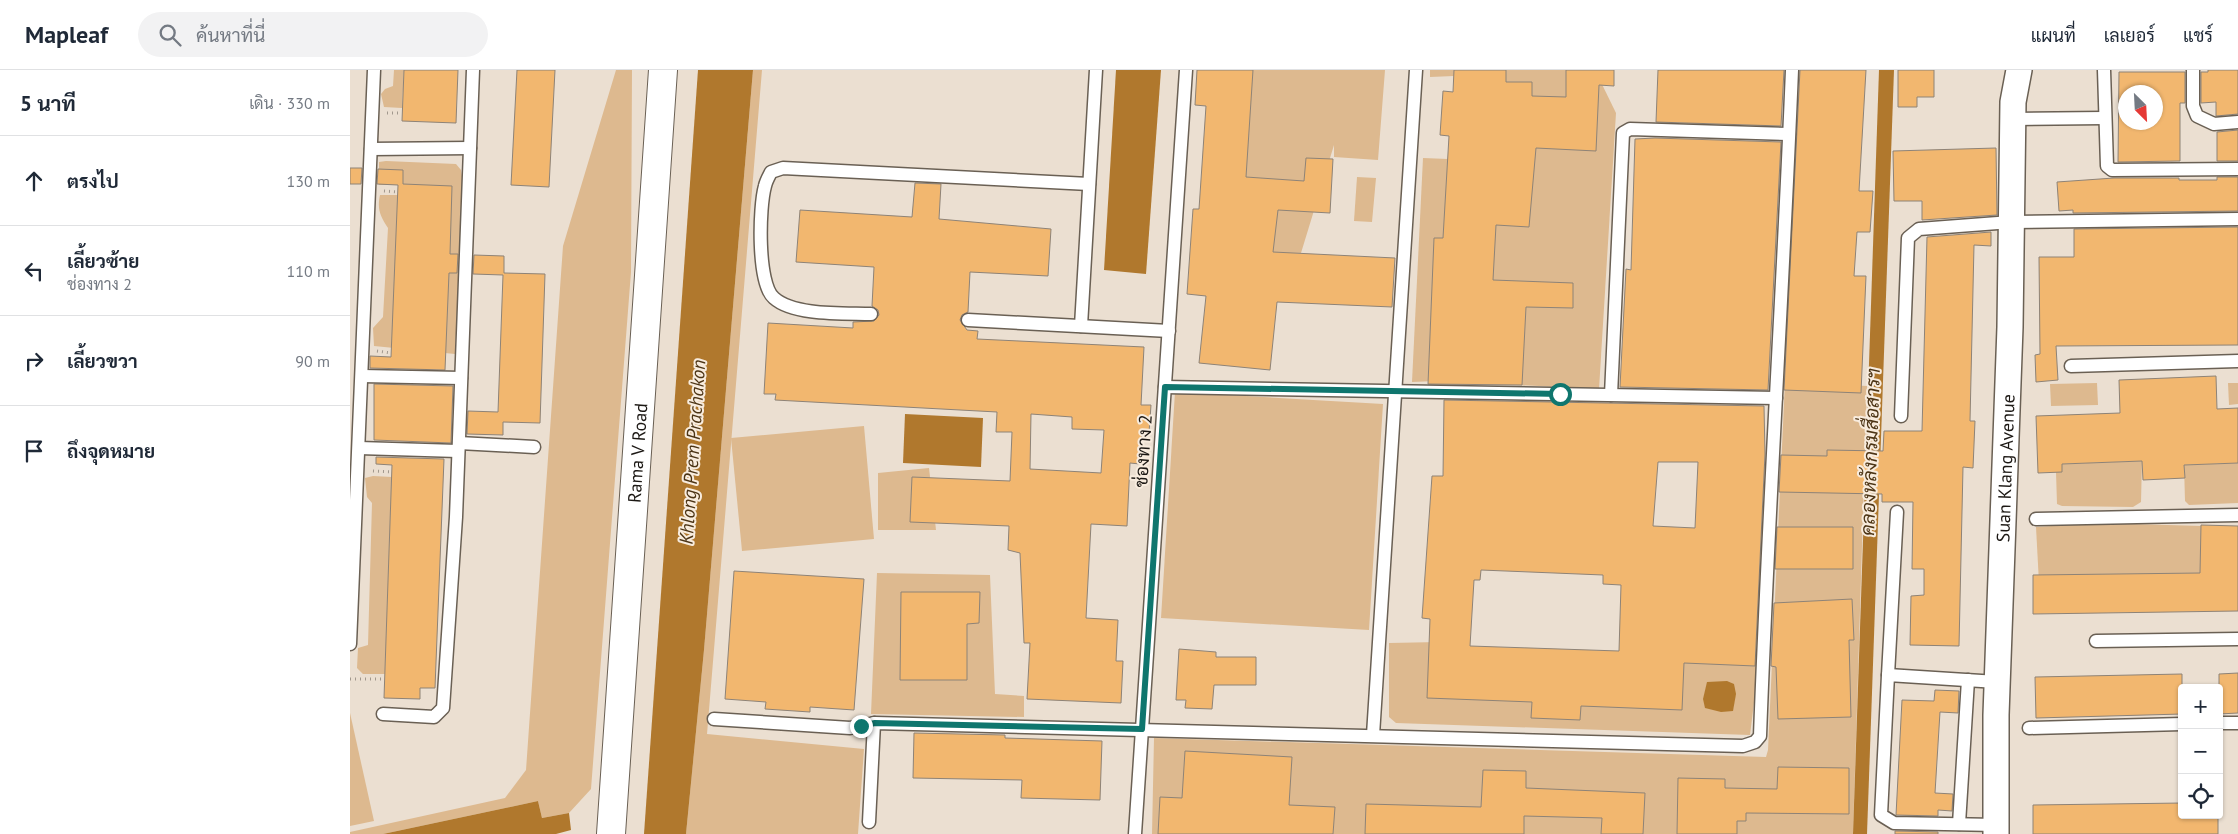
<!DOCTYPE html>
<html lang="th">
<head>
<meta charset="utf-8">
<style>
	:root { --surface:#fff; --page:#f2f2f3; --text:#1f2937; --muted:#747a83; --line:#e0e1e3 }
	body { margin:0; font-family:"PT Sans",Sarabun,sans-serif; background:var(--page); color:var(--text) }
	.controls { position:absolute; right:15px; bottom:15px; display:grid; overflow:hidden; border-radius:5px; box-shadow:0 1px 4px #0004 }
	.controls button { width:45px; height:45px; display:grid; place-items:center; padding:0; border:0; border-bottom:1px solid var(--line); background:var(--surface); color:var(--text); font:25px sans-serif }
	.compass { position:absolute; left:1768px; top:15px; width:45px; height:45px; border-radius:50%; background:var(--surface); box-shadow:0 1px 4px #0004; rotate:156deg }
	.stop { position:absolute; width:15px; height:15px; margin:-11px; border:4px solid #0f766e; border-radius:50%; background:#fff }
	.stop.end { background:#0f766e; border-color:#fff; box-shadow:0 1px 5px #0008 }
	.list { margin:0; padding:0; list-style:none }
	h2 { display:flex; justify-content:space-between; align-items:center; height:65px; margin:0; padding:0 20px; font-size:21px }
	h2 small { font-size:16px; font-weight:400; color:var(--muted) }
	.list li { display:grid; grid-template-columns:32px 1fr auto; gap:15px; align-items:center; box-sizing:border-box; height:90px; padding:0 20px; border-top:1px solid var(--line) }
	.list b { display:block; font-size:19px; white-space:nowrap }
	.list p { margin:0; font-size:16px; white-space:nowrap; color:var(--muted) }
	.list em { font-size:16px; font-style:normal; color:var(--muted) }
	.icon { flex:none; width:28px; height:28px; fill:none; stroke:currentColor; stroke-width:2; stroke-linecap:round; stroke-linejoin:round }
	.map { position:relative; flex:none; width:1888px; height:764px; overflow:hidden }
	header { display:flex; align-items:center; gap:30px; box-sizing:border-box; height:70px; padding:0 25px; background:var(--surface); border-bottom:1px solid var(--line) }
	header strong { font-size:24px }
	nav { display:flex; gap:28px; margin-inline-start:auto; font-size:18px }
	.search { width:350px; height:45px; background:var(--page); display:flex; align-items:center; gap:12px; box-sizing:border-box; padding:0 18px; border-radius:28px; color:var(--muted); font-size:19px }
	main { display:flex }
	aside { flex:1; background:var(--surface) }
	.map>svg:first-child { display:block }
</style>
</head>
<body>
<header>
<strong>Mapleaf</strong>
<div class="search"><svg class="icon" aria-label="search" viewBox="0 0 24 24"><circle cx="10" cy="10" r="6"/><path d="M15 15l6 6"/></svg>ค้นหาที่นี่</div>
<nav><a>แผนที่</a><a>เลเยอร์</a><a>แชร์</a></nav>
</header>
<main>
<aside>
<h2>5 นาที<small>เดิน · 330 m</small></h2>
<ul class="list">
<li><svg class="icon" aria-label="ahead" viewBox="0 0 24 24"><path d="M12 20V5M6 11l6-6 6 6"/></svg><div><b>ตรงไป</b></div><em>130 m</em></li>
<li><svg class="icon" aria-label="left" viewBox="0 0 24 24"><path d="M17 20v-9H6M10 6l-5 5 5 5"/></svg><div><b>เลี้ยวซ้าย</b><p>ช่องทาง 2</p></div><em>110 m</em></li>
<li><svg class="icon" aria-label="right" viewBox="0 0 24 24"><path d="M7 20v-9h11M14 6l5 5-5 5"/></svg><div><b>เลี้ยวขวา</b></div><em>90 m</em></li>
<li><svg class="icon" aria-label="arrive" viewBox="0 0 24 24"><path d="M6 21V4h12l-3 4 3 4H6"/></svg><div><b>ถึงจุดหมาย</b></div></li>
</ul>
</aside>
<div class="map">
<svg width="1888" height="764" viewBox="0 0 1888 764">
	<rect width="100%" height="100%" fill="#ebdfd1"/>
	<g fill="#ddb98f">
		<path d="M44 0H54L52 38 34 37 31 24 35 19 43 16Z"/>
		<path d="M266 0H282L281 202 241 719 219 743 192 748 188 731 33 764H0V762L155 728 176 700 213 176Z"/>
		<path d="M403 0H412L357 664 514 679 508 764H336L354 580Z"/>
		<path d="M891 0H1035L1028 90 984 87V75L951 183 877 186Z"/>
		<path d="M1080 0H1104V6L1080 7Z"/>
		<path d="M1146 0H1245L1266 43 1249 319 1147 314 1121 239Z"/>
		<path d="M1073 88 1098 89 1086 311 1062 312Z"/>
		<path d="M36 91 106 94 111 100 113 113 105 284 24 276 23 258 33 247 38 158C30 146 27 139 30 125H48V115H29V92Z"/>
		<path d="M1007 107 1026 108 1022 152 1004 151Z"/>
		<path d="M1435 312 1517 316 1503 764H802L804 668 1416 687 1418 680Z"/>
		<path d="M1747 313 1748 335 1701 336 1700 314Z"/>
		<path d="M1878 313H1888V334L1879 335Z"/>
		<path d="M825 322 1033 334 1019 560 811 548Z"/>
		<path d="M514 356 524 469 392 481 381 368Z"/>
		<path d="M1792 391 1791 432 1783 437 1712 436 1707 434 1706 402H1712V394Z"/>
		<path d="M1888 393V433L1839 435 1835 431 1834 395Z"/>
		<path d="M579 398 586 460H528V403Z"/>
		<path d="M23 406 42 407 35 604H13L7 598 8 578 18 575 22 433 17 427 15 408Z"/>
		<path d="M1747 453 1852 456 1888 507 1689 513 1686 457Z"/>
		<path d="M527 503 640 505 645 624 674 626V647L521 644Z"/>
		<path d="M1089 572 1088 622 1326 587 1409 592 1400 665 1046 653 1039 647V573Z"/>
		<path d="M0 643 24 751 0 756Z"/>
	</g>
	<g fill="#b0782d">
		<path d="M348 0H403L354 580 336 764H294Z"/>
		<path d="M766 0H811L796 204 754 200Z"/>
		<path d="M1529 0H1544L1517 764H1503Z"/>
		<path d="M555 344 633 348 631 397 553 393Z"/>
		<path d="M1377 611 1384 614 1386 624 1383 641 1371 642 1355 638 1353 629 1357 612Z"/>
		<path d="M188 731 192 748 219 743 221 760 206 764H33Z"/>
	</g>
	<g fill="#f2b76f" stroke="#8e8377" fill-rule="evenodd">
		<path d="M54 0H108L106 53 52 51Z"/>
		<path d="M167 0H205L199 117 161 115Z"/>
		<path d="M847 0H903L896 107 954 111 956 88 983 89 980 143 928 140 923 182 1045 188 1042 237 927 232 920 300 849 293 856 226 837 224 843 139H849L856 36 845 35Z"/>
		<path d="M1104 0H1156V12H1182V26L1216 27V0H1264V16L1249 15 1246 81 1186 78 1179 157 1146 155 1143 210 1223 213V238L1176 237 1172 315 1078 314 1084 168H1093L1099 66 1090 65 1093 21 1103 22Z"/>
		<path d="M1308 0H1434L1431 56 1306 52Z"/>
		<path d="M1450 0H1516L1509 121H1523L1520 162H1507L1504 206H1516L1511 323 1434 320Z"/>
		<path d="M1548 0H1584V27H1567V37H1548Z"/>
		<path d="M1858 0H1888V44L1866 46V32L1851 33V2H1858Z"/>
		<path d="M1769 2H1835V33H1830V91L1768 92ZM1776 22H1806V52H1776Z"/>
		<path d="M1888 60V91H1867V62Z"/>
		<path d="M1305 68 1431 72 1418 320 1270 317 1276 199 1281 200 1285 69Z"/>
		<path d="M1646 78 1647 145 1572 150V131H1544L1543 81Z"/>
		<path d="M0 98H12L11 114H0Z"/>
		<path d="M28 99 53 100V114L102 116 100 184H108L107 203H99L95 300 20 298V286L41 287 48 115 27 114Z"/>
		<path d="M1867 107H1888V141L1723 143V140L1709 141 1707 112 1764 108H1829V110H1867Z"/>
		<path d="M565 113 591 114 589 149 701 159 698 206 620 202 618 242 612 245 610 250 617 260 628 261 627 269 794 277 791 335H801L799 363 792 362 790 394 780 393 777 456 741 454 736 548 768 550 766 591H773L771 633 677 629 680 573H674L670 483 658 480 659 456 560 452 562 407 660 411 662 362H646L647 342 425 330 426 324H414L418 253 503 258V252L524 251 529 245 528 240 522 236 524 197 446 192 450 140 562 147ZM681 344 722 347V359L754 360 751 403 680 399Z"/>
		<path d="M1888 157V275L1706 276 1708 310 1686 312 1685 285 1690 284 1689 187H1724V159Z"/>
		<path d="M1641 162V176L1624 175 1620 351H1625L1623 398 1613 397 1609 576 1560 575 1561 526 1574 525V499H1562L1563 432H1532V424L1429 422 1431 385 1477 386V380L1533 381 1534 361H1572L1577 167Z"/>
		<path d="M124 185 154 186V203L195 204 190 353 153 352V365L117 364 118 341 148 342 153 205 123 204Z"/>
		<path d="M1866 306 1867 339 1888 338V393L1834 395 1835 408 1793 410 1792 391 1712 394V402L1688 403 1686 346 1770 343 1769 310Z"/>
		<path d="M24 314 103 316 101 373 24 370Z"/>
		<path d="M1094 330 1414 336 1415 384 1405 596 1334 593 1332 640 1231 636 1230 650 1181 648 1182 632 1077 628 1080 549 1072 548 1082 406H1093ZM1308 392H1348L1345 458 1303 456ZM1131 500 1253 505V514L1271 515 1269 581 1120 576 1124 510H1130Z"/>
		<path d="M26 387 94 389 85 618H70V629L34 628 42 395 26 394Z"/>
		<path d="M1851 455 1888 456V541L1683 544V505L1850 503Z"/>
		<path d="M1427 457H1503V499H1425Z"/>
		<path d="M384 501 514 509 504 640 460 637V642L415 639 416 632 375 629Z"/>
		<path d="M551 522H630L629 553 617 554V610H550Z"/>
		<path d="M1502 529 1504 570H1499L1501 647 1428 649 1426 597 1421 596 1424 533Z"/>
		<path d="M829 579 866 582V587H906V615H864L862 639 835 638 836 630H826Z"/>
		<path d="M1888 603V643L1869 644V604Z"/>
		<path d="M1832 604V644L1686 648 1685 607Z"/>
		<path d="M1585 620 1609 621 1608 643 1590 642 1585 723 1603 724 1602 741 1588 740V746L1546 745 1552 630 1584 631Z"/>
		<path d="M564 663 655 665V668L752 671 750 730 671 728 672 710 563 708Z"/>
		<path d="M835 681 942 687 939 735 985 737 983 764H808L810 727 832 728Z"/>
		<path d="M1428 697 1499 698V744L1396 743V751H1387V764H1327L1328 708 1375 709V718L1427 719Z"/>
		<path d="M1133 700 1176 701V718L1295 723 1293 764H1251L1252 748 1174 746V764H1015L1016 734 1131 737Z"/>
		<path d="M1832 733V745H1868V764H1683V735Z"/>
		<path d="M1545 761 1588 762V764H1545Z"/>
	</g>
	<g fill="none" stroke-linecap="round" stroke-linejoin="round">
		<defs>
			<g id="lane">
				<path d="M1754 0 1757 96 1762 100 1888 99"/>
				<path d="M1843 0V36L1847 46 1864 54 1888 52"/>
				<path d="M1663 49 1754 48"/>
				<path d="M21 79 120 78"/>
				<path d="M521 244C495 243 444 246 424 228 407 214 409 137 415 116 416 111 419 106 421 102L433 98 739 114"/>
				<path d="M618 250 819 261"/>
				<path d="M731 256 746 0"/>
				<path d="M1721 296 1888 291"/>
				<path d="M12 306 111 308"/>
				<path d="M815 317 1426 328"/>
				<path d="M1261 325 1273 63 1280 59 1439 64"/>
				<path d="M1551 346 1558 168 1569 159 1661 152 1888 149"/>
				<path d="M109 373 184 377"/>
				<path d="M9 378 108 381"/>
				<path d="M1686 449 1888 445"/>
				<path d="M1746 571 1888 569"/>
				<path d="M0 574 24 0"/>
				<path d="M1538 605 1547 442"/>
				<path d="M33 644 84 647 93 638 106 447 123 0"/>
				<path d="M364 649 500 658 525 653 1393 676 1405 672 1410 666C1418 444 1433 222 1442 0"/>
				<path d="M1869 653H1888"/>
				<path d="M1679 658 1832 654"/>
				<path d="M1023 665 1066 0"/>
				<path d="M519 752 524 653"/>
				<path d="M1609 754 1618 610"/>
				<path d="M1646 755 1544 753 1531 745 1538 605 1647 612"/>
				<path d="M785 764 836 0"/>
			</g>
			<g id="street">
				<path id="s1" d="M1646 764V645L1660 257 1663 32 1669 0"/>
			</g>
			<g id="secondary">
				<path id="s2" d="M261 764 313 0"/>
			</g>
		</defs>
		<use href="#lane" stroke="#6a6054" stroke-width="15"/>
		<use href="#street" stroke="#6a6054" stroke-width="28"/>
		<use href="#secondary" stroke="#6a6054" stroke-width="30"/>
		<g stroke="#a1988d" stroke-width="3" stroke-dasharray="1 4" stroke-linecap="butt">
			<path d="M37 43H52"/>
			<path d="M34 121 48 122"/>
			<path d="M27 281 41 283"/>
			<path d="M23 401 42 402"/>
			<path d="M0 609H35"/>
		</g>
		<use href="#lane" stroke="#fff" stroke-width="12"/>
		<use href="#street" stroke="#fff" stroke-width="25"/>
		<use href="#secondary" stroke="#fff" stroke-width="28"/>
	</g>
	<g fill="none" stroke-linecap="round" stroke-linejoin="round">
		<path stroke="#0f766e" stroke-width="6" d="M511 656 525 653 792 659 815 317 1210 324"/>
	</g>
	<g text-anchor="middle" dominant-baseline="central" stroke-width="4" stroke-linejoin="round" paint-order="stroke">
		<g font-size="18" fill="#1c1814" stroke="#f8ecde">
			<text transform="translate(793 381) rotate(-86)">ช่องทาง 2</text>
			<text stroke="none"><textPath href="#s2" startOffset="382">Rama V Road</textPath></text>
			<text stroke="none"><textPath href="#s1" startOffset="366">Suan Klang Avenue</textPath></text>
		</g>
		<g font-size="19" font-style="italic" fill="#4c3415" stroke="#f8ecde">
			<text transform="translate(342 382) rotate(-86)">Khlong Prem Prachakon</text>
			<text transform="translate(1520 382) rotate(-88)">คลองหลังกรมสื่อสารฯ</text>
		</g>
	</g>
</svg>
<div class="controls">
<button>+</button>
<button>−</button>
<button><svg class="icon" aria-label="locate" viewBox="0 0 24 24"><circle cx="12" cy="12" r="6"/><path d="M12 2v4M12 18v4M2 12h4M18 12h4"/></svg></button>
</div>
<svg class="compass" viewBox="-18 -18 36 36"><path d="M0-13l5 13h-10z" fill="#e53935"/><path d="M0 13l5-13h-10z" fill="#747a83"/></svg>
<div class="stop" style="left:1210px;top:324px"></div>
<div class="stop end" style="left:511px;top:656px"></div>
</div>
</main>
</body>
</html>
